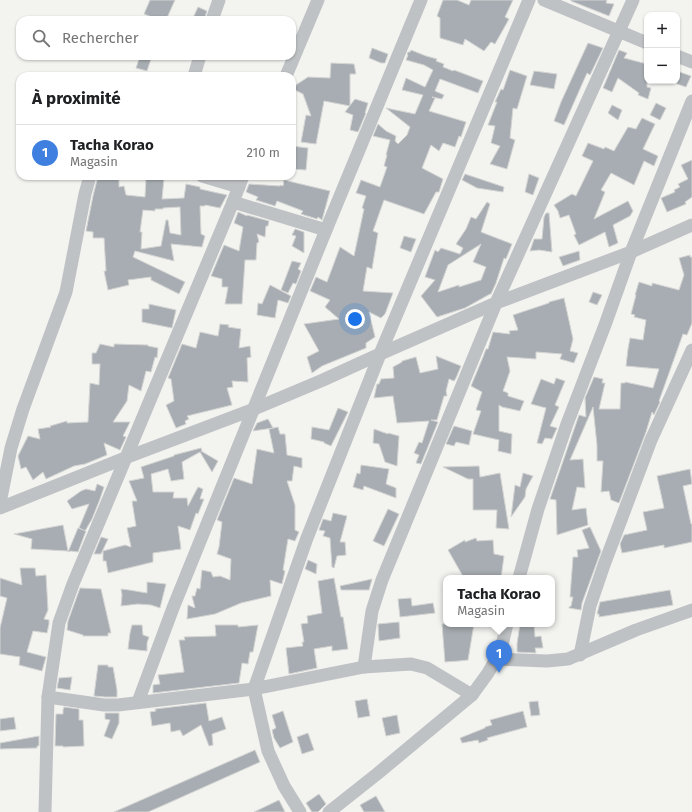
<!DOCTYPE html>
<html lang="fr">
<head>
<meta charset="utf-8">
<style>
	:root { --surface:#fff; --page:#f6f6f6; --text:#202124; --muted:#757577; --line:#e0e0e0; --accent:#b45309 }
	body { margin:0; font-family:"Fira Sans",sans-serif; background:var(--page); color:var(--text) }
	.controls { position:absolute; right:12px; top:12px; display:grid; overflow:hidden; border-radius:8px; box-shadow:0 1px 3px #0004 }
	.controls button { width:36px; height:36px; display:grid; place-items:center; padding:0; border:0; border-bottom:1px solid var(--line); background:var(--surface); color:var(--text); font:20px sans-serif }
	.you { position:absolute; left:355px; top:319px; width:14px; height:14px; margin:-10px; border:3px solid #fff; border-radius:50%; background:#1a73e8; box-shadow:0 0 0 6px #1a73e833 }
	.badge { display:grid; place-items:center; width:26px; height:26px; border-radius:50%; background:var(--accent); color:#fff; font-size:13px; font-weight:700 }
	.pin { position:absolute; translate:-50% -33px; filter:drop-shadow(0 1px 2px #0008) }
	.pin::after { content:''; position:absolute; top:21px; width:14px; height:12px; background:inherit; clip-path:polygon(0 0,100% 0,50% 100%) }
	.popup { position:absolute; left:443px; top:575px; width:112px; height:52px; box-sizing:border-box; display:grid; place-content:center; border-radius:8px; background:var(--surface); filter:drop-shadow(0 1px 3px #0005); font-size:13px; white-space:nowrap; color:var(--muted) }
	.popup b { font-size:15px; color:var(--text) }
	.popup::after { content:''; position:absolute; left:50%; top:100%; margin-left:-8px; border:8px solid transparent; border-top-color:var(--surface) }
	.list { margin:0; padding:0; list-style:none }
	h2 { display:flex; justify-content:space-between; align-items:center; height:52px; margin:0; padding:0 16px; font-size:17px }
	h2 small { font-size:13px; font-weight:400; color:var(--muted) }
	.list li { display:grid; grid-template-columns:26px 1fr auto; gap:12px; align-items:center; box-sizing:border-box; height:56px; padding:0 16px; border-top:1px solid var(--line) }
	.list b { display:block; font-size:15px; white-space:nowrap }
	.list p { margin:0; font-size:13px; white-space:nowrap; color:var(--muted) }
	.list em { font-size:13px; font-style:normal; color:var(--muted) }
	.icon { flex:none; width:22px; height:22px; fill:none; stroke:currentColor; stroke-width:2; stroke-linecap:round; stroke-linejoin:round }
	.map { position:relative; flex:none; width:692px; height:812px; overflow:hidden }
	.search { position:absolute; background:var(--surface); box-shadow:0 1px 3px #0004; left:16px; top:16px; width:280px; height:44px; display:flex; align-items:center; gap:10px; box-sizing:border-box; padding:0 14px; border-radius:12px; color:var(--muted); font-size:15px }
	.panel { position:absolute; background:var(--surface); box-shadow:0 1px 3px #0004; left:16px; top:72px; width:280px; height:108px; border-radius:12px }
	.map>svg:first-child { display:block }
</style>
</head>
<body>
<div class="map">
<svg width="692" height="812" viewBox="0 0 692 812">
	<rect width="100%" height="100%" fill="#f3f3f0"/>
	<g fill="#a7adb2" stroke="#d4d5d3" fill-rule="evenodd">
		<path d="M150 0H175L166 20H160L144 14Z"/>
		<path d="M443 0H457L469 5 471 0H513L505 17 509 19 495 44 491 42 484 51 465 39 463 45 440 38V18L437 16Z"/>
		<path d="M571 0H607L606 3 614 4 609 16 571 1Z"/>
		<path d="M198 7 207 11 204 20H192Z"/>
		<path d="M588 43 603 48 590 75 587 73 564 125 554 121 561 102Z"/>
		<path d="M372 48 388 54 385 63H381L369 58Z"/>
		<path d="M411 50 426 56 437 59 436 61 444 64 443 67 453 71 454 70 483 81 478 93 440 79 435 91 444 95 442 99 432 97 435 98 429 111 466 122 461 137 459 136 455 147 443 143 439 151 431 145 422 168 443 179 439 192H436L424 214 384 200 373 231 378 233 372 269 367 267 363 291 393 293 385 314 381 318 369 312 375 337 366 343V348L322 366 312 373 307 357 319 351 304 324 339 319 325 307 330 300 310 291 316 277 327 282 340 247 354 256 364 209 362 208 366 196 356 193 361 180 380 187 387 167 384 166 387 155H386L390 140 373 136 378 124 386 131 396 136 395 141 398 144 407 135 410 127 386 108 415 114 423 95 402 90 406 78 425 87 433 70 424 65 406 60 408 55 407 54 408 52H410Z"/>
		<path d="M619 50 627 53 624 58 647 64V87L651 88 648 99 638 95 639 93 618 78 612 92 603 88Z"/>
		<path d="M140 56H152L147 71 136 68Z"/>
		<path d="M331 63 354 64 356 74H350V106L324 101 316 144 301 142 306 115 311 116 303 94 295 90 296 85 308 77 330 78Z"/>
		<path d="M510 70 527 76 517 109 513 108 510 138 515 140 507 169 490 164 500 146 491 143 495 126 488 125 497 102H495L501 89 503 90Z"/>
		<path d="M534 71 557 74 554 89 530 85Z"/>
		<path d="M677 71 691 76 686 87 677 84Z"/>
		<path d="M355 99 368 103 365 113H366L358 132 350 130 353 115 345 112Z"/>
		<path d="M656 103 666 108 660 120 650 115Z"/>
		<path d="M612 105 622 110 618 120 608 113Z"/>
		<path d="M642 118 655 124 643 149 658 156 654 166 644 161 634 185 611 173 601 190 605 192 594 219 628 201 633 211 630 216 613 225 618 243 609 247 605 232 579 245 574 235 576 234 569 215 560 218 558 211 554 205 572 194 576 196 593 161 582 156 588 143 604 149 605 147 614 151 628 127 636 129Z"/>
		<path d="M292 146 308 148 306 170 292 169Z"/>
		<path d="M692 160V197L685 202 686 204 667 212 661 198 675 192 674 190 680 187 678 184 688 179 681 165Z"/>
		<path d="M465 174 504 187 503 192 477 188 462 180Z"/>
		<path d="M529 174 539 178 533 195 525 192Z"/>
		<path d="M98 176H119V187L124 186 126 195 145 197 146 178 153 179V177L164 178 162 199 184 198 186 184 200 187V189L227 195 220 208 205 205V206H200L201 234 205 236 202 247 171 244 174 261 135 251 133 257 185 282 179 294 151 280V277L128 280 129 285 108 290 104 271H106L104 238H93V232L86 231 93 196ZM180 207 181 235 170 233 168 220H166L161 246 141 249 142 232H140L143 210 155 211V209H163V208Z"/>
		<path d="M284 180 330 191 322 220 318 217 317 219 301 214 303 211 277 201 275 206 256 200 258 197 246 192 249 184 280 186V185L283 186Z"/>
		<path d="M487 202 490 204 481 232 512 244 506 259 504 258 496 283 491 294H490L465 308 437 317 421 296 435 280 425 277 435 250 438 252 441 248 460 254 463 248 456 244 466 229 471 217 476 219ZM481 244 473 262 486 267 481 280 459 287V285L438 292 448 265Z"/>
		<path d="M238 212 247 216V215L269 221 268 226H266L265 237 257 234 259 242 257 243 256 260H245L242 304H225L228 287H222V279L211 276 224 245 239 251 243 227 234 223Z"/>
		<path d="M546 213H549L552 252 539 250 530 251 534 239H542L544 217Z"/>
		<path d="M295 229 304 232V253L292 246 296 236 292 235Z"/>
		<path d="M404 236 416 239 411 252 400 248Z"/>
		<path d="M579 251 580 260 563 266 559 257Z"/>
		<path d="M690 255V257H692V323L687 335 683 334 659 401 660 402 654 415 652 412 646 432 619 503 611 500 609 491 601 492 603 461H597V445L593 407 570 460 583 459 585 488 577 487 572 510 586 508 588 525 557 535 556 500 550 499 579 415 586 417 585 398 594 377 603 379 602 383H605L599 409H620L621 383H625V382L653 388 659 369 626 366 628 349 630 338 643 340 646 320 634 317 635 315 631 314 636 295H635L639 282 652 286V283L679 290 684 275 679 258Z"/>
		<path d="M292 261 301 263 298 269 301 271 296 284 293 283 288 293 281 290Z"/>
		<path d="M270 285 291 296 288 303 278 300 275 318 257 315 258 303 262 304Z"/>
		<path d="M593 292 602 295 597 305 589 302Z"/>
		<path d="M564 298 573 339 570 351 578 353 574 363 560 359 562 354 536 352V359L507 357 510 371 503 391 508 393V396L524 401 520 411 502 407 499 405V431L512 434 511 454 498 451 499 440 473 434 481 411 476 410 482 392 471 386 483 357 486 349H488L493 332 510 334 509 331 518 330 513 315 549 303V302Z"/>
		<path d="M149 304 176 310 172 328 142 322V309H149Z"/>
		<path d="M220 324 229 325 228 327 241 329 239 348 250 346 251 357 247 358 248 382 232 381 233 387 227 388 232 405 187 416 189 419 185 421 186 424 176 428 166 405 174 401 171 379 168 378 182 344 196 348 200 332 218 336Z"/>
		<path d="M100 344 114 347V344L148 345V346L158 348 157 358 155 357 151 372 146 371 141 391 129 385 127 401 113 422H130L123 436 126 437 120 450 104 443 107 455 85 464 74 466 46 479 43 472 33 480 26 467 21 469 18 456 28 436 40 439 38 429 51 427 50 426 67 421V423L88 422 90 383 99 385 100 364H92V353H96Z"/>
		<path d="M436 356 461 366 456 378 454 381 449 379 446 391 447 396H444L437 420H431L438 422 421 464 416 463 419 455 414 453 419 442 422 443 429 421 397 423 393 396 374 398 377 384H379L381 379 394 378 393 367 402 362V361L416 357 420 373 438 369Z"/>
		<path d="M556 378 565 381 555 405 559 407 550 426 557 428 552 439 545 438 542 444 537 443 546 408 531 404 541 379 554 384Z"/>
		<path d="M338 408 348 412 331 446 324 443V442L311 439 312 427 329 430Z"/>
		<path d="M268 419 273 428 253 431 257 423Z"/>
		<path d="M454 426 472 431 469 445 456 442 454 446 446 444Z"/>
		<path d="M278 427 280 434H285L287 455 302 458V468L294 466 292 481H287L295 505V530L299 532 295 541 288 539 283 570 285 571 282 584 270 580 271 596 241 603 215 614 187 619 188 605 195 608 192 596H195L197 588 200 589 202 570 211 572 213 577 220 576 230 580 231 559 217 554 219 547 222 522 217 520 234 478 252 484 257 449 274 453 269 429Z"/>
		<path d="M374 429 388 434V433L399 436 397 466 385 462 379 444 373 443Z"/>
		<path d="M201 448 202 451H201L218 461 212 472 200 452 182 462 184 479 171 481 168 469 151 474 153 492H174L173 498H187L188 506 198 487 203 489 200 499H204L198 514 196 513 190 530 178 526 181 549 153 553V562L108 573 106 561H103V551L125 545 131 547 127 528 136 526 132 501H137L129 481 144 478 141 467 174 456V455Z"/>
		<path d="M361 465 389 469 386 484 396 488V498L364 486 363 490 353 487 357 473 360 474Z"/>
		<path d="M479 466 480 477 500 473 509 529 496 528 497 510H473V479H468L443 467Z"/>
		<path d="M690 469 692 484 683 486 691 524H692V542L664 548V545L622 553 620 544 624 535 647 530 643 512 664 508 657 476Z"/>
		<path d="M523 473 533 476 526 489 525 497 511 517 515 485 520 487Z"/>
		<path d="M97 484 104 487 100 499 92 519 85 531 79 528 89 504 72 509 67 501 81 491 86 489 95 491Z"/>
		<path d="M388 509 399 514 384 546 373 541Z"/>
		<path d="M333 513 347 516 340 542H345L346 555 337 556 334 568 332 567 330 538 323 536 325 531 319 530 323 519 331 521Z"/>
		<path d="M63 525 68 551 31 549 32 539 14 534Z"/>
		<path d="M590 527 601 551 582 603 581 610 569 608V607L571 606 573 597H570L573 557H578L577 550 589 548 582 530Z"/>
		<path d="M78 528 86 531 78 552 71 551 68 552Z"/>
		<path d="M101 537 108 539 101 554H94Z"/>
		<path d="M476 538 477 541 493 540 494 554 504 556 501 578H464L448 550 465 540V542Z"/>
		<path d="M308 560 317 564 316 574 305 569Z"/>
		<path d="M20 568H35L36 576 46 575 48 610 44 619 49 620V624L47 633 33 631 27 652 46 657 42 671 19 665 20 657 0 654V628L7 598 0 596V578L22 585Z"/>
		<path d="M334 578 341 617H343L348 649 332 651V646L314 649 317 668 289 674 286 648 303 646 302 642H304L301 624 308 623 307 616 322 613 318 581Z"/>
		<path d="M372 579 369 590H341L340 586Z"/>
		<path d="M147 582 166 584 160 608 151 605 138 604 121 606 122 595 121 589 129 590 147 593Z"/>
		<path d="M80 588 101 589 111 633H108V636H83V635L67 630 68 621Z"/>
		<path d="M670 590 673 605 599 617V614H597L600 602Z"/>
		<path d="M411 598 412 606 433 603 435 613 400 617 398 599Z"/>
		<path d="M399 622 400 638 379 641 378 624Z"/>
		<path d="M442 624H474L468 660 459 661 445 662Z"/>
		<path d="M520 624H534L535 637 541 636 543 648H535L536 653 517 652V644Z"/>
		<path d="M132 625H142L143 635 149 637 147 643V651L128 649 130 633Z"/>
		<path d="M215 625H238V627L258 625 253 652H250L248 664 242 663 239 683 153 693V685L160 684 158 675 184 672 179 640H185L184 637 216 636Z"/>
		<path d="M98 665H108V667H113L117 690V697H105L94 696Z"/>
		<path d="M72 677 70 690 57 688 59 678Z"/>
		<path d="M367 699 370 716 358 718 355 701Z"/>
		<path d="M538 701 540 715 531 716 529 702Z"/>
		<path d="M206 703 209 721 222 717 226 729 212 734 213 745 209 746 201 725 183 736 180 730 171 732 170 723 152 726 150 712 156 711 155 709Z"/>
		<path d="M64 707 79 709V720H83L84 746 63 747V746H55L56 714H63V710Z"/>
		<path d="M283 711 293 742 280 748 274 738 272 730 276 728 272 715Z"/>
		<path d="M523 711 527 727 487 738 488 740 479 743 478 740 462 743 460 738 485 728V727L492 725 490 720Z"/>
		<path d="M105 713H119V723L112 739 104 736 110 720 105 719Z"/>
		<path d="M397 715 400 733 386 736 382 718Z"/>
		<path d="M14 717 16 729 0 731V719Z"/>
		<path d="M308 733 314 750 302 754 297 737Z"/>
		<path d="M39 736V746H37V748L0 749V743Z"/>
		<path d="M255 750 260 762 164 805 148 812H114Z"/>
		<path d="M319 794 326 804 318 812H312L306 803Z"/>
		<path d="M376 796 385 812H364L360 805Z"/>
		<path d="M279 800 285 812H254Z"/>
	</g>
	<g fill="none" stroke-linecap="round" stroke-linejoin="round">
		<g stroke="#bfc2c5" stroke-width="13">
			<path d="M544 0 647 43"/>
			<path d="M212 20 219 0"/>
			<path d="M677 56 692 62"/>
			<path d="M194 76 200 56"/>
			<path d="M286 76 318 0"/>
			<path d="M202 176 239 187"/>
			<path d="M233 202 326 230"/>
			<path d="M0 503 11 448 23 409 66 292 85 194 90 176"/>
			<path d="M0 508 125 458 254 409 323 380 380 354 496 303 631 252 692 225"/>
			<path d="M519 578 538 509 567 424 605 325 631 252 692 101"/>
			<path d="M580 655 590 606 604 565 651 440 692 350"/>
			<path d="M496 659 547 661 568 659 636 630 692 610"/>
			<path d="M364 667 372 611 382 580 496 303 619 31 633 0"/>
			<path d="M48 697 104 705H118L254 689 364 667 411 664 427 668 472 695"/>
			<path d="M138 702 173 608 326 230 421 0"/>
			<path d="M45 812 48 697 59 623 73 584 233 202 243 176"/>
			<path d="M300 812 284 786 268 751 254 689 307 538 380 354 529 0"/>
			<path d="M329 812 377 774 472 695 488 673 496 659 502 645 507 624"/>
		</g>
	</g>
</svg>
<div class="controls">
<button>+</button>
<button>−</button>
</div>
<div class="you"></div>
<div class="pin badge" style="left:499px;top:673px;background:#3f7fe0">1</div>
<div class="popup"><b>Tacha Korao</b>Magasin</div>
<div class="search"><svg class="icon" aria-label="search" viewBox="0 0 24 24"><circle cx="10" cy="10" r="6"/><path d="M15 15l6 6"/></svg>Rechercher</div>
<section class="panel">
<h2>À proximité<small></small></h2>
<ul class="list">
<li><span class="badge" style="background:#3f7fe0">1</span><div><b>Tacha Korao</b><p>Magasin</p></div><em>210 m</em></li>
</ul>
</section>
</div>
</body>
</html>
